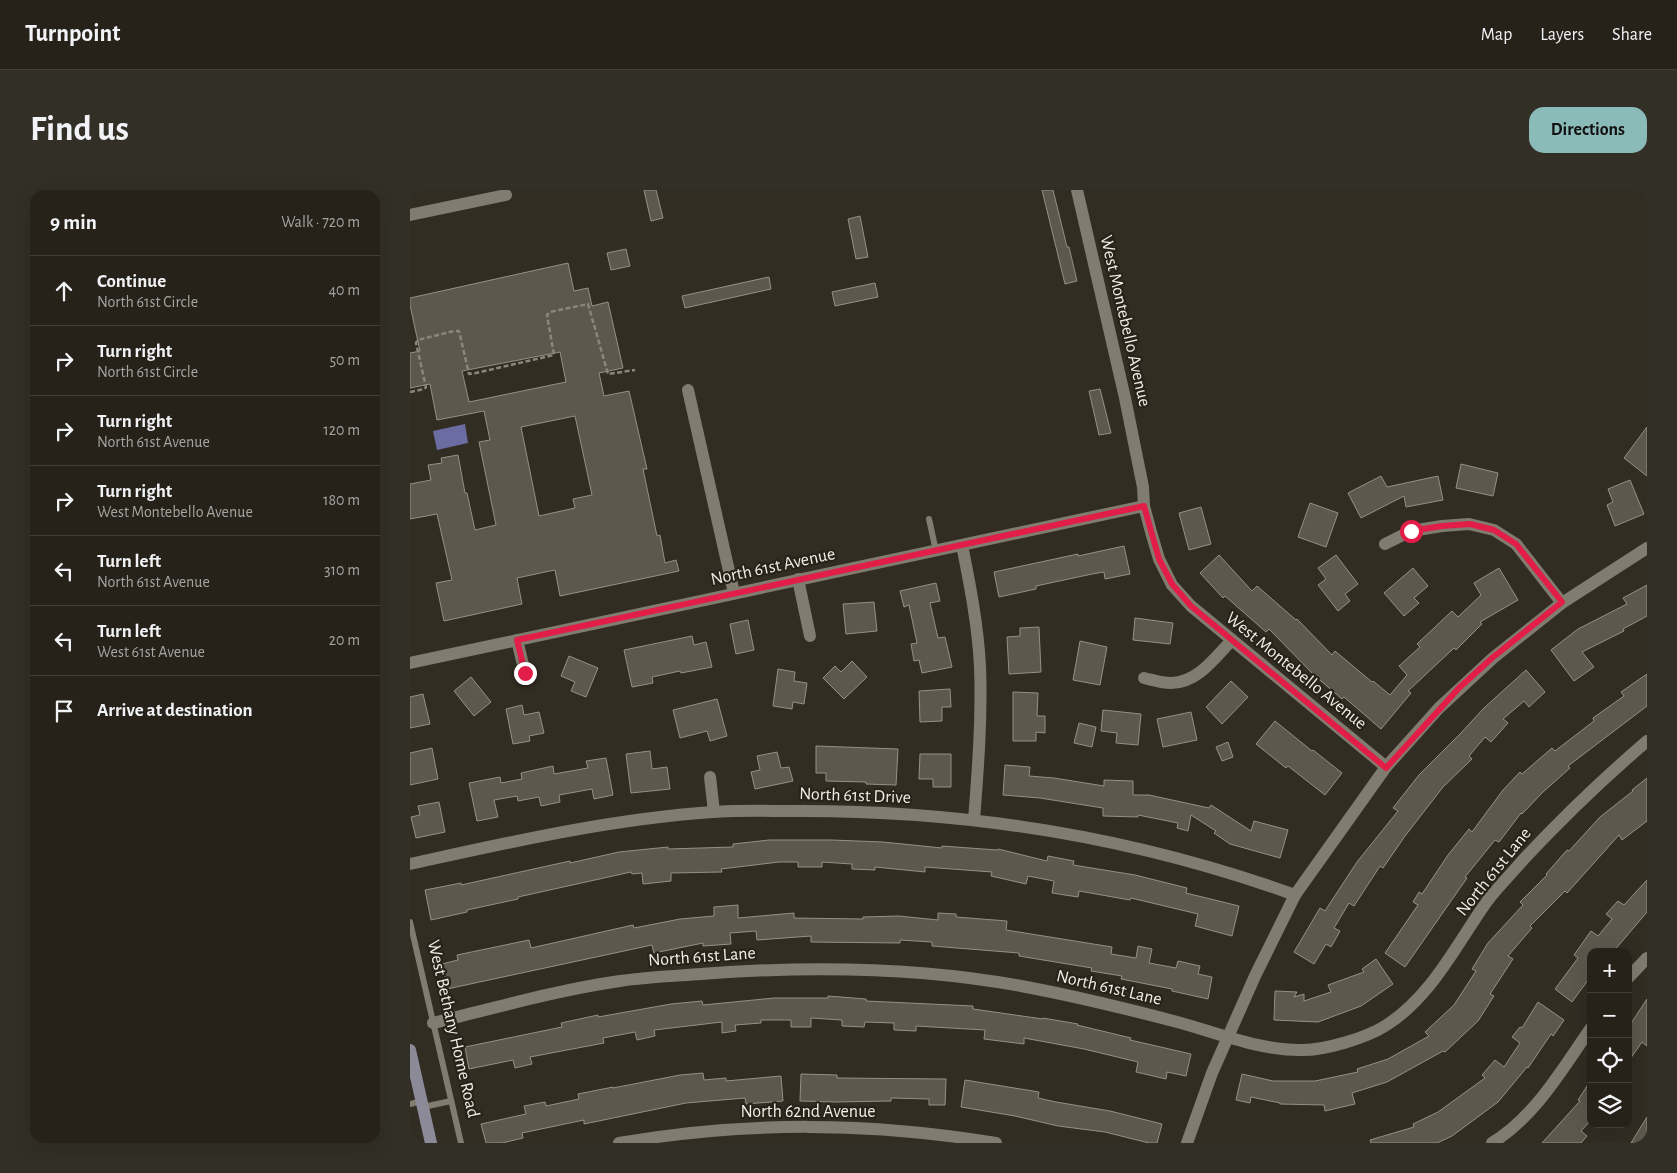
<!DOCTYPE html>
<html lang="en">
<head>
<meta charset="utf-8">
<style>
	:root { --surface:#26221a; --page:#322f27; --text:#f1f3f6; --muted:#a4a4a2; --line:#423f39; --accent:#8bbbb9 }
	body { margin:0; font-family:"Alegreya Sans",sans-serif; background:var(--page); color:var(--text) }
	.controls { position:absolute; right:15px; bottom:15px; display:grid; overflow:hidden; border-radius:10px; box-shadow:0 5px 20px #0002 }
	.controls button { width:45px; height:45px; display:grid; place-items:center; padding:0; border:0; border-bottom:1px solid var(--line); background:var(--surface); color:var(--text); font:25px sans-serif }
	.stop { position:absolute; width:15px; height:15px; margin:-11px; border:4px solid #e11d48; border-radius:50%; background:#fff }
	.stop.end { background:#e11d48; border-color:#fff; box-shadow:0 1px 5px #0008 }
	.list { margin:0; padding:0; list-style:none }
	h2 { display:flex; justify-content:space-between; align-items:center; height:65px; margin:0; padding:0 20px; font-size:21px }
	h2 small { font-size:16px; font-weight:400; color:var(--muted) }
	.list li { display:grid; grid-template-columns:32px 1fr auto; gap:15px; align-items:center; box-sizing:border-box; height:70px; padding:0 20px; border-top:1px solid var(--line) }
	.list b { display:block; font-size:19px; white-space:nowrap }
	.list p { margin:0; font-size:16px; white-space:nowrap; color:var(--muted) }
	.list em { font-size:16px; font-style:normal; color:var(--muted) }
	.icon { flex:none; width:28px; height:28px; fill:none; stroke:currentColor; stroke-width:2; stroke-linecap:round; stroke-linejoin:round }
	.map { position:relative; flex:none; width:1237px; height:953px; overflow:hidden; border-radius:15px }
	header { display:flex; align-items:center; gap:30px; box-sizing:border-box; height:70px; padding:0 25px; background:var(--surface); border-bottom:1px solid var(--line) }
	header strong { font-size:24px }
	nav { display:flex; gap:28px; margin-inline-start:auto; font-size:18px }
	.intro { display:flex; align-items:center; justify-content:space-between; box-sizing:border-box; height:120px; padding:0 30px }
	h1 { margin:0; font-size:35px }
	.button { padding:12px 22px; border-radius:15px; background:var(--accent); color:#111; font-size:18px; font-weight:700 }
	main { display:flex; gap:30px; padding:0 30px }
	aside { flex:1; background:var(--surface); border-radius:15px; box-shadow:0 5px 20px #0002 }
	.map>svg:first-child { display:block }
</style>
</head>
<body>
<header>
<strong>Turnpoint</strong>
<nav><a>Map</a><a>Layers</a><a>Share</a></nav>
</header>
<div class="intro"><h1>Find us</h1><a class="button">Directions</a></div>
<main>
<aside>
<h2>9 min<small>Walk · 720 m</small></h2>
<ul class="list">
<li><svg class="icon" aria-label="ahead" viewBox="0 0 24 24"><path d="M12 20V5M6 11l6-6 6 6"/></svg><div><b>Continue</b><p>North 61st Circle</p></div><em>40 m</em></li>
<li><svg class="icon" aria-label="right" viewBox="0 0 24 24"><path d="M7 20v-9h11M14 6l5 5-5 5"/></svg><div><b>Turn right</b><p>North 61st Circle</p></div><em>50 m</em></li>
<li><svg class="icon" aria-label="right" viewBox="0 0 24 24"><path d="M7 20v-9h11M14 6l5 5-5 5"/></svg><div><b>Turn right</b><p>North 61st Avenue</p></div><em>120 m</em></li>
<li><svg class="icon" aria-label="right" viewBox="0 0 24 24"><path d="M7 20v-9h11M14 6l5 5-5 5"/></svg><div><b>Turn right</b><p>West Montebello Avenue</p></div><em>180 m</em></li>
<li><svg class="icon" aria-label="left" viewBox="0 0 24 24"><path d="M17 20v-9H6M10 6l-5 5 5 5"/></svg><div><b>Turn left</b><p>North 61st Avenue</p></div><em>310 m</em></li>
<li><svg class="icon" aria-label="left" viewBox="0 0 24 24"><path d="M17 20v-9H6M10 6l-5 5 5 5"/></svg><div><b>Turn left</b><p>West 61st Avenue</p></div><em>20 m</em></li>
<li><svg class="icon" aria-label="arrive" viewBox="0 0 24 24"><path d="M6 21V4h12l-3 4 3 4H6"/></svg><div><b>Arrive at destination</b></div></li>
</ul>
</aside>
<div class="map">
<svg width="1237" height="953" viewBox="0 0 1237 953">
	<rect width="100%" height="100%" fill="#322d23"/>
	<path fill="#6a6ca2" d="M55 234 58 253 27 260 23 241Z"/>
	<g fill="#5d584d" stroke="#969084" fill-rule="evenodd">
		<path d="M234 0H246L253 28 241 31Z"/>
		<path d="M632 0H643L657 57H659L667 91 655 94Z"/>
		<path d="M450 26 458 67 446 69 438 29Z"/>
		<path d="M216 59 220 76 201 80 197 63Z"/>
		<path d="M158 73 164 101 178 98 182 116 198 112 213 178 189 183 194 206 219 201 237 279H233L247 346 250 345 255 373 266 370 269 381 150 406 145 380 140 381 107 388 112 414 34 431 26 393 42 390 27 324 0 329V294L21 290 18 275 32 273 31 268 48 265 55 303H57L65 340 86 335 69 252 80 250 74 221 27 230 20 194 0 198V163L10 161 0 115V108ZM150 162 156 192 59 212 52 181ZM165 226 182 305 163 309 165 318 129 326 111 237Z"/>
		<path d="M359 87 361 99 275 118 272 106Z"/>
		<path d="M465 93 468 107 425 116 422 102Z"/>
		<path d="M690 199 701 243 689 245 679 201Z"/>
		<path d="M1237 237V286L1214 268Z"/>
		<path d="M1051 274 1088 283 1083 306 1046 298Z"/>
		<path d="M971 286 977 297 1028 286 1033 310 996 317 994 306 951 328 938 303Z"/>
		<path d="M1220 290 1234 324 1205 336 1197 315 1203 312 1198 299Z"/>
		<path d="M900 313 928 323 916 357 888 347Z"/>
		<path d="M791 317 801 354 779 360 769 323Z"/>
		<path d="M714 356 720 384 695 389 694 382 682 384 626 396V399L589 407 584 382 668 364V366Z"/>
		<path d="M809 365 842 401 847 396 886 430 887 429 922 465 925 461 962 492 963 491 980 505 997 485 989 476 1010 457 1007 454 1042 421 1048 427 1071 405 1064 393 1089 378 1108 410 1070 432 1072 434 1046 460 1044 458 998 501 1001 503 971 539 934 507 932 509 904 485 859 439 856 442 815 406 813 408 790 383Z"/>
		<path d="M926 365 948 394 935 404 940 411 928 421 908 395 916 389 908 378Z"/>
		<path d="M1003 378 1018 396 1004 408 1009 413 994 426 974 403Z"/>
		<path d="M526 393 530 411 520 413 528 448 535 447 542 477 512 483 509 470 504 471 501 454 507 453 499 415 494 417 490 401Z"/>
		<path d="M1237 395V426L1213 439 1214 441 1172 462 1184 477 1164 491 1141 460 1168 439 1217 414 1213 408Z"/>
		<path d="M464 412 467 441 436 444 433 414Z"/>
		<path d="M725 428 763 433 760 454 723 450Z"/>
		<path d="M338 430 344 460 326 464 320 434Z"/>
		<path d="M629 437 631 482 599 484 597 447 610 446V438Z"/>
		<path d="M282 446 284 455 296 452 302 477 271 483 270 481 242 487 243 493 222 497 214 460Z"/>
		<path d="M670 451 697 457 690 495 663 490Z"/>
		<path d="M159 466 188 478 176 507 161 501 165 492 151 486Z"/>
		<path d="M442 471 457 487 434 509 413 488 425 476 431 482Z"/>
		<path d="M368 479 385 482 384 491 397 493 394 514 383 512 382 519 363 516Z"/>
		<path d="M1116 480 1135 502 1119 517 1114 511 1093 529 1098 533 1081 552 1075 547 1059 566 1062 569 1033 597 995 646 973 678 970 676 944 716 939 713 924 738 930 741 921 757 916 754 904 774 884 762 910 718 915 721 947 672 988 621 983 618 1009 585 1050 544 1074 518Z"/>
		<path d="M1237 484V516L1158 576 1160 578 1133 602 1112 624 1111 623 1089 652 1085 650 1055 687 1057 688 995 777 975 763 1008 715 1003 712 1009 702 1012 704 1038 665 1059 639 1062 642 1093 600 1110 582 1112 584 1142 558 1145 561 1184 531 1183 528 1214 506 1211 502Z"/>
		<path d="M61 487 81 512 64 526 44 501Z"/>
		<path d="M821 491 838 507 812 534 796 517Z"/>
		<path d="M540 499 541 517H532V531L510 532 509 501Z"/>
		<path d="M603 502 628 503 627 526H635V543L626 542V551H603Z"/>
		<path d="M13 504 20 534 0 538V507Z"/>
		<path d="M307 509 317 546 300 551 297 541 270 548 263 520Z"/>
		<path d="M112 515 114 525 129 522 134 543 119 546 120 551 103 554 96 519Z"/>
		<path d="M693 520 731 524 728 555 706 553 707 543 691 541Z"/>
		<path d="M781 522 787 550 753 557 747 529Z"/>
		<path d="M865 531 902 561 903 560 932 583 915 605 878 576 876 578 846 554Z"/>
		<path d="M669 533 686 537 682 557 664 553Z"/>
		<path d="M818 552 823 567 812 571 806 557Z"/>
		<path d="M406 556 488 559 486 595 456 594V592L416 591V583H406Z"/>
		<path d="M22 558 28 589 0 595V563Z"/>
		<path d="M240 561 242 579 257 577 260 599 221 603 216 564Z"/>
		<path d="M367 562 371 578 379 577 383 591 345 599 341 582 350 580 347 566Z"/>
		<path d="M510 564H541V597H523V589H509Z"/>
		<path d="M196 568 203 605 184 609 182 599 149 605 150 612 131 616 129 607 108 611 107 606 84 610 88 627 67 631 59 593 90 587 91 593 112 589 111 583 143 576 144 584 178 578 176 571Z"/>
		<path d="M595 575 620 577 619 586 644 588 694 596V590L723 591V605H739L799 618 801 615 841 641 844 631 878 640 870 668 820 654 804 643 806 641 781 625 778 641 767 638 768 633 728 625V627L693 626V618L630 608 593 605Z"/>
		<path d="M1237 588V631L1212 650 1209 645 1157 703 1155 701 1120 736 1122 738 1098 766 1103 769 1080 804 1084 806 1068 831 1035 862 1033 861 977 892 942 903 945 914 915 921 914 915 870 914V913L841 907 840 913 826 910 832 884 863 891H905L948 882 947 879 978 869 1019 846 1015 842 1044 815 1066 781 1062 779 1078 753 1113 715 1110 712 1137 685 1136 684 1157 660 1159 661 1190 627 1223 601 1222 600Z"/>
		<path d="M29 612 35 642 6 648 1 627 10 625 8 616Z"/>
		<path d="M359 650H422L473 652 532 658V656L587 660 588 659 637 671 638 666 664 671 663 675 725 685 777 698 776 703 829 716 822 746 785 736 788 724 721 708 720 710 669 701 668 707 642 703 644 691 618 686 616 694 581 686 582 682 515 677V682L465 677V680L442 679V674L412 672V677H388V672H369L311 679 312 682 261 683V691L233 694 232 683 222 684 221 682 108 707V709L57 720V722L21 730 15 700 51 693V695L160 671V673L209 662 258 657V659L323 657V654Z"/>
		<path d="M1237 690V722L1203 762H1181V786L1162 812 1145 799 1168 768 1164 765 1181 741 1188 746 1202 729 1196 724 1208 711 1214 715Z"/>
		<path d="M328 715V728L384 723V728L453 729V727L489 726 528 730V723L546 724V727L597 731 596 740 702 757 701 764 726 768 728 756 742 759 739 773 766 778 768 771 790 776 788 784 802 787 798 809 762 801V799L711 789 712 786 681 781 682 778 609 766V763L522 756V752L490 750V753L401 752V746L347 750 346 741 320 743 321 754 293 756V753L244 763 242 755 37 799 32 774 48 770 47 765 119 750 121 758 223 735 224 738 270 729 304 726V717Z"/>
		<path d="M966 769 983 794 951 816 908 832 864 830 865 801 887 802 884 807 894 804V811L921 802 918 795 954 782 952 779Z"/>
		<path d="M418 806 456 809V811L563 816V819L633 829V828L668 834 667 835 721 848 720 850 781 864 776 886 757 882 756 889 726 882 728 872 674 859 614 848V854L574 849 575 840 506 836V841L484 840V833L455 832 454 837 432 836V830L401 828V837H381V830H351V833L325 835 326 841 312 843V832L244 840 245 846 227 850 225 842 193 848 194 853 120 867 122 874 105 878 103 870 59 879 55 857 152 837 151 833 188 825V827L261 814 292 811 293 815 364 808H418Z"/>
		<path d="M1237 809V856L1232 852 1218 872V838Z"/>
		<path d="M1128 812 1154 830 1143 846 1141 844 1118 878 1117 877 1088 912 1042 946 1027 953H961L960 950 1004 937 1003 934 1028 922 1075 888 1072 885 1085 870 1094 877 1110 853 1102 847 1110 837 1112 838Z"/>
		<path d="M293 883 294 890 316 888V891L371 886 373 911 336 914 335 908 276 913 174 934V930L112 943 113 948 92 953H76L71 934 116 924 114 916 135 912 136 916 169 909 168 904 203 897V898L270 885Z"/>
		<path d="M391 884 427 885V888L536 889 535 915H519V909L481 908V911L426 912 390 911Z"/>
		<path d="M555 890 629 902 628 908 646 912 700 921 752 934 747 953H739L695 942 648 936 605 926 551 917Z"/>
		<path d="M1181 890V930L1171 941 1177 946 1171 953H1132L1170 911 1168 910Z"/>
		<path d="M1237 927V953H1221Z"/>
	</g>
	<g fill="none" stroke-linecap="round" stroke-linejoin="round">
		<path stroke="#8a867e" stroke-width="2.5" stroke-dasharray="5 2.5" stroke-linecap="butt" d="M0 202 14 199 16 197 6 153 8 150 44 141H49L59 184 66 183 144 165 137 125 140 122 178 114 198 184 225 180"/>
		<g stroke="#817c70" stroke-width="6">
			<path d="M519 329 526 361"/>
			<path d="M0 732 51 953"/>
			<path d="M0 914 12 911"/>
			<path d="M13 917 41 911"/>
		</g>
		<g stroke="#817c70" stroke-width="12">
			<path d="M667 0 715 208 733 297 734 316 741 342 749 369 762 395 781 416 976 577"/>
			<path d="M0 25 96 5"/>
			<path d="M278 200 324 403"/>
			<path d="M975 354 1001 341 1032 336 1059 334 1084 340 1106 354 1152 413"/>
			<path d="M552 355C560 395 568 436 570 476 572 528 568 579 564 630"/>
			<path d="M388 389 400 446"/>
			<path d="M107 450 115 483"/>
			<path d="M0 473 734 316"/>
			<path d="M734 488C743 490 752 493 761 493 787 493 805 468 821 451"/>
			<path d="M300 587 304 622"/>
			<path d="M0 674C100 652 200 629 303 622 329 620 357 621 384 621 554 620 724 647 885 705"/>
			<path d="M1218 788 1237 768"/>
			<path d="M23 833C85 818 147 800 210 791 237 787 264 786 291 784 396 776 508 777 611 796 665 806 718 819 771 833 810 844 850 860 890 860 913 861 956 848 975 836 1022 807 1047 753 1078 710 1089 696 1102 683 1114 669 1153 627 1194 588 1237 551"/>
			<path d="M209 953C333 931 463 932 586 953"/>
			<path d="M777 953 802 883 845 786 885 705 976 577 1029 518 1083 468 1152 413 1237 358"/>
			<path d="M1082 953C1125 927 1152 879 1181 838"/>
		</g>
		<path stroke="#8c8a98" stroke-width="12" d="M0 860 21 953"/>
	</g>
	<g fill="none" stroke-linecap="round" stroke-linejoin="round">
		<path stroke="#e11d48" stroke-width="6" d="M115 483 107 450 734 316 749 369 762 394 781 416 976 578 1049 498 1082 468 1152 412 1106 354 1084 340 1060 334 1032 336 1001 341"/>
	</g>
	<g text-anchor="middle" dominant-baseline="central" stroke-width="4.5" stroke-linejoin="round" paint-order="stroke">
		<g font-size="18" fill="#f0ede7" stroke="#282319">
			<text transform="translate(715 131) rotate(77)">West Montebello Avenue</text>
			<text transform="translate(363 377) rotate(-12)">North 61st Avenue</text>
			<text transform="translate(886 481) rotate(39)">West Montebello Avenue</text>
			<text transform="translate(445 606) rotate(2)">North 61st Drive</text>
			<text transform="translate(1084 682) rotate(-51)">North 61st Lane</text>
			<text transform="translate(292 767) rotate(-4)">North 61st Lane</text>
			<text transform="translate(699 798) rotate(13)">North 61st Lane</text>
			<text transform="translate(43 839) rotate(77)">West Bethany Home Road</text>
			<text x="398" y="922">North 62nd Avenue</text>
		</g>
	</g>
</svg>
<div class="controls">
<button>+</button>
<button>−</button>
<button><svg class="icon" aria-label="locate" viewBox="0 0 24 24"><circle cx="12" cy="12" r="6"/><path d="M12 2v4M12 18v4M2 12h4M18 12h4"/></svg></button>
<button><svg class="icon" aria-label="layers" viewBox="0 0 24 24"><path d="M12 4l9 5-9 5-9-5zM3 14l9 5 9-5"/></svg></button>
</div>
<div class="stop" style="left:1001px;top:341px"></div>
<div class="stop end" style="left:115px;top:483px"></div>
</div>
</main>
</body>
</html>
